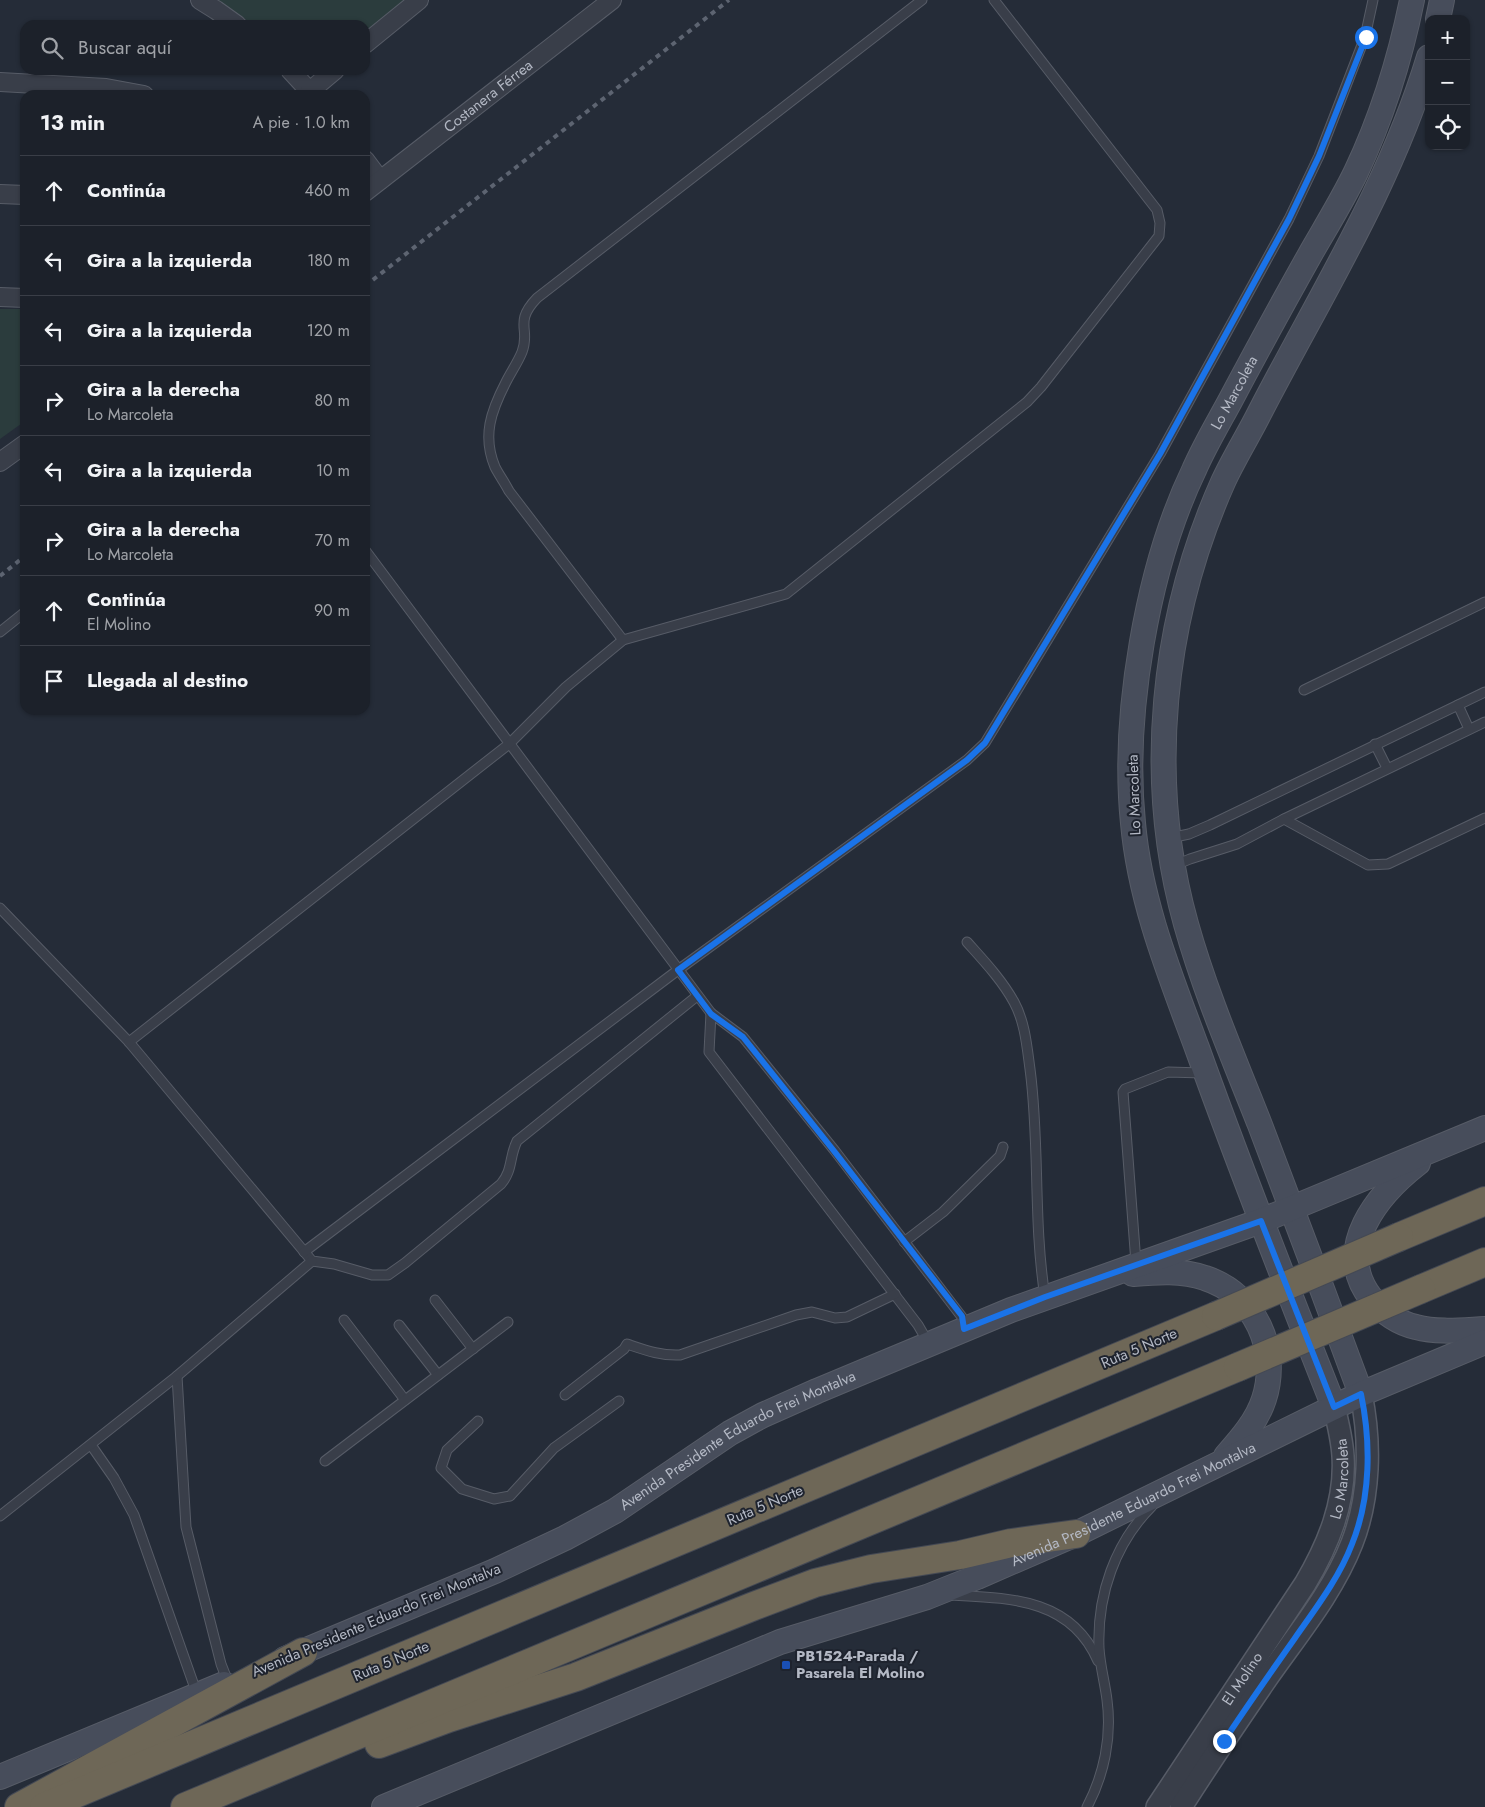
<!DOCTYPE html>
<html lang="es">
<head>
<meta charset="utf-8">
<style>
	:root { --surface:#1c212a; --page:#252932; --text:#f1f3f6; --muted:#a0a3a8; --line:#3a3e47 }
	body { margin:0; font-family:Jost,sans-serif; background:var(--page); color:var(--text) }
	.controls { position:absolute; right:15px; top:15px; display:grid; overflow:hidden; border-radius:10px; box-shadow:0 1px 4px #0004 }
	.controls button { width:45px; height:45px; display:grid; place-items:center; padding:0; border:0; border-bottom:1px solid var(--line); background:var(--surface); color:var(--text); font:25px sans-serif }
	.stop { position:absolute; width:15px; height:15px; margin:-11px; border:4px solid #1a73e8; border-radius:50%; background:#fff }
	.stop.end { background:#1a73e8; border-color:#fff; box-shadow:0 1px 5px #0008 }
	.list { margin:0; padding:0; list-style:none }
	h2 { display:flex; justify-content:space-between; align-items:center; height:65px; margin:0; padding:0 20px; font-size:21px }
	h2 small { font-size:16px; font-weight:400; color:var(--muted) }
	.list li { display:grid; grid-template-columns:32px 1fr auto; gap:15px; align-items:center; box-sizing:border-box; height:70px; padding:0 20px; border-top:1px solid var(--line) }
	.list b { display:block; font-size:19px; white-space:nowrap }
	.list p { margin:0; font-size:16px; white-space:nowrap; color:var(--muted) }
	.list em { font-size:16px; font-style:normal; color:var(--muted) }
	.icon { flex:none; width:28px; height:28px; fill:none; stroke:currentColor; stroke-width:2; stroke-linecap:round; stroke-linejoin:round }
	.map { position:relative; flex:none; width:1485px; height:1807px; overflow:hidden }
	.search { position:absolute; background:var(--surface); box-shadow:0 1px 4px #0004; left:20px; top:20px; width:350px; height:55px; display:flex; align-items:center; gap:12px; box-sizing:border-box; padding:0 18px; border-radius:15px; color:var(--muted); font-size:19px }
	.panel { position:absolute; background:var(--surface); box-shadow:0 1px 4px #0004; left:20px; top:90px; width:350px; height:625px; border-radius:15px }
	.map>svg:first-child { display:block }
</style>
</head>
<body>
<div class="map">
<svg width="1485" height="1807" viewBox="0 0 1485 1807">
	<rect width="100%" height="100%" fill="#252c38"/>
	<g fill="#2b3c3d">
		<path d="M207 0H407L365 34V25H253L241 16Z"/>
		<path d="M0 309H25V421L0 439Z"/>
	</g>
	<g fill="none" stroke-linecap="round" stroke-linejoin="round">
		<defs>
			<g id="service">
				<path d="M365 550 711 1013"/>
				<path d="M0 632 25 612"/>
				<path d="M623 640 509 491C505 483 499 475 495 467 482 436 491 411 506 382 511 372 518 362 522 352 531 329 513 323 537 298L922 0"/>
				<path d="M1304 690 1485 602"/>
				<path d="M1458 705 1469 729"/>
				<path d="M1375 744 1387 768"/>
				<path d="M1284 819 1485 722"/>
				<path d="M1170 838 1189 834 1210 825 1485 692"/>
				<path d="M1175 865 1190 859 1237 844 1284 819 1368 865 1388 864 1485 818"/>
				<path d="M0 908 129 1042 312 1261 334 1264 372 1275H388L405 1263 501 1184C513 1170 509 1157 517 1141L697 996"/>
				<path d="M967 942C984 961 1002 980 1014 1002 1025 1022 1027 1047 1030 1069 1040 1144 1033 1221 1045 1297"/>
				<path d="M129 1042 509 744 566 687 623 640 786 594 1027 402 1041 387 1159 236 1160 223 1157 210 994 0"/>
				<path d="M904 1242 943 1212 1000 1156 1003 1147"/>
				<path d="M304 1252 678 970 967 760 985 743 1160 454 1289 219 1319 156 1365 37 1373 0"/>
				<path d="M1136 1263 1123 1092 1125 1089 1168 1072 1203 1073"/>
				<path d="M435 1300 473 1349"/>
				<path d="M344 1320 405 1400"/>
				<path d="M399 1325 438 1375"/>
				<path d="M929 1344 918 1325 709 1052 711 1013 743 1037 835 1151 962 1317 964 1329"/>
				<path d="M177 1376 186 1527 221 1664 228 1682"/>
				<path d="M565 1395 624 1349 627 1344C645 1350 661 1356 680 1355L796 1315 812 1312 835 1318 847 1317 895 1294"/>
				<path d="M478 1421 447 1450 441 1468 462 1489 494 1499 510 1496 554 1448 619 1401"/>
				<path d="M91 1445 114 1478 134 1515 197 1694"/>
				<path d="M325 1461 508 1322"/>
				<path d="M0 1516 177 1376 312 1261"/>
				<path d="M951 1595C1009 1598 1071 1598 1098 1661"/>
				<path d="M1087 1807C1104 1775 1112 1737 1107 1700 1105 1683 1100 1666 1099 1648 1097 1595 1115 1543 1152 1506"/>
			</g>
			<g id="minor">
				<path d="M200 0 216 10 237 25"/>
				<path d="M365 44 419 0"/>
				<path d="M290 70 313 95"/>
				<path d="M0 82 106 88 144 95"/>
				<path d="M310 91 335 70"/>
				<path d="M365 160 380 180"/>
				<path id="s1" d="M365 192 612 0"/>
				<path d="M0 194 25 195"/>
				<path d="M0 297 25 298"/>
				<path d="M0 462 25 444"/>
			</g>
			<g id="tertiary">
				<path id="s2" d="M1157 1807 1305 1584C1328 1545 1346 1502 1343 1456 1342 1440 1338 1423 1334 1407"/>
				<path d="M1181 1807C1209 1763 1238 1720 1267 1678 1297 1635 1333 1592 1352 1543 1370 1497 1371 1442 1361 1394"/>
			</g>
			<g id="secondary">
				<path d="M1438 19 1442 0"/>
				<path d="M1418 1163C1378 1194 1332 1249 1371 1298 1383 1312 1398 1323 1416 1327 1438 1333 1463 1330 1485 1329"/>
				<path d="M1133 1274C1157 1272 1182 1270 1205 1278 1255 1294 1280 1350 1264 1399 1257 1421 1241 1439 1226 1456"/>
				<path d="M1361 1394C1328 1304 1294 1215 1260 1125 1234 1059 1205 992 1186 924 1145 778 1162 619 1223 482 1234 458 1248 436 1260 412 1321 294 1390 186 1429 57"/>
				<path id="s3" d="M1334 1407C1287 1288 1240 1168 1197 1048 1170 975 1140 902 1133 823 1122 716 1147 568 1194 470 1204 447 1217 425 1229 403 1256 352 1284 301 1312 251 1327 225 1343 199 1356 172 1382 117 1400 59 1412 0"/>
				<path id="s4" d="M285 1659 495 1571 565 1538 615 1511 730 1433 763 1415 817 1391 1011 1310 1261 1221 1485 1128"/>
				<path d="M0 1777 224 1684"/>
				<path id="s5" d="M384 1807 780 1642 927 1597 977 1577 1076 1534 1361 1394 1485 1342"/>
			</g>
			<g id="motorway">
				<path d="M1399 1237 1485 1201"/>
				<path d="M1421 1289 1485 1262"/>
				<path d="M379 1744 449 1718 576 1677 754 1606 815 1583 871 1569 960 1555 1011 1543 1076 1534"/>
				<path d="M19 1807 303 1652"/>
				<path d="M44 1807 1216 1316"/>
				<path d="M185 1807 1238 1367"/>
			</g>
		</defs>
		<use href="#service" stroke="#575c67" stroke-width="11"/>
		<use href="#minor" stroke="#575c67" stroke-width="20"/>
		<use href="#tertiary" stroke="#575c67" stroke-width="24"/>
		<use href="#secondary" stroke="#575c67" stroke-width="26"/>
		<use href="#motorway" stroke="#444954" stroke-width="30"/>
		<use href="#service" stroke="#393e49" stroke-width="9"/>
		<use href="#minor" stroke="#393e49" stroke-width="18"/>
		<use href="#tertiary" stroke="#393e49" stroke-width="21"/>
		<use href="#secondary" stroke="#474d5b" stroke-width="24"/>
		<use href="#motorway" stroke="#6e6757" stroke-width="28"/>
		<g stroke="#5d6471" stroke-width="4" stroke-dasharray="5 5" stroke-linecap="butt">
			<path d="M365 286 729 0"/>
			<path d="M0 576 25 556"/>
		</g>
		<defs>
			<g id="motorway-bridge">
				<path d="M1216 1316 1399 1237"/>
				<path d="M1238 1367 1421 1289"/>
			</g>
		</defs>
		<use href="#motorway-bridge" stroke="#444954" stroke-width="30" stroke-linecap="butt"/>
		<use href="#motorway-bridge" stroke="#6e6757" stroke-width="28"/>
	</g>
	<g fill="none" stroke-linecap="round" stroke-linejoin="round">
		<path stroke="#1a73e8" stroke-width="6" d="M1224 1741C1247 1706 1271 1672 1295 1638 1316 1608 1339 1578 1352 1544 1371 1497 1371 1442 1361 1394L1334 1407 1261 1221 1045 1297 964 1329 962 1316 834 1151 743 1037 711 1014 678 970 967 760 985 743 1160 454 1289 219 1319 156 1366 37"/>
	</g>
	<rect fill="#1a4fb4" stroke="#1e232e" stroke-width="2" x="781" y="1660" width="10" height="10" rx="2.5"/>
	<g text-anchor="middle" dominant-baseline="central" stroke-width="4" stroke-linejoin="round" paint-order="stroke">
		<g font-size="15" fill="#b4b9c5" stroke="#1e232e">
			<text stroke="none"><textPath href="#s1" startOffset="156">Costanera Férrea</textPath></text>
			<text stroke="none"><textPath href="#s3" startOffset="1068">Lo Marcoleta</textPath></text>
			<text transform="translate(1134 795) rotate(-92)">Lo Marcoleta</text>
			<text transform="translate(1139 1348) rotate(-23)">Ruta 5 Norte</text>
			<text stroke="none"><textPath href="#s4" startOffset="504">Avenida Presidente Eduardo Frei Montalva</textPath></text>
			<text stroke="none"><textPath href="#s2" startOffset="380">Lo Marcoleta</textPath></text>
			<text stroke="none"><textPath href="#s5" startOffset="809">Avenida Presidente Eduardo Frei Montalva</textPath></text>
			<text transform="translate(765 1505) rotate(-23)">Ruta 5 Norte</text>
			<text transform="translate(376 1620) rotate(-23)">Avenida Presidente Eduardo Frei Montalva</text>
			<text transform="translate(391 1661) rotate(-23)">Ruta 5 Norte</text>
			<text stroke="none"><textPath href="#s2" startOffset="154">El Molino</textPath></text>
		</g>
		<g font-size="15" font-weight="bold" fill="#b4b9c5" stroke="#1e232e" text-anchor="start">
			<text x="796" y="1656">PB1524-Parada /<tspan x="796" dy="17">Pasarela El Molino</tspan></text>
		</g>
	</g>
</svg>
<div class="controls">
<button>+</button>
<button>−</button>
<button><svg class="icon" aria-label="locate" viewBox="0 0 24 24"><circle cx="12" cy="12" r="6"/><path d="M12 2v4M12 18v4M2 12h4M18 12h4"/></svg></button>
</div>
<div class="stop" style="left:1366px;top:37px"></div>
<div class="stop end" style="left:1224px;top:1741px"></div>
<div class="search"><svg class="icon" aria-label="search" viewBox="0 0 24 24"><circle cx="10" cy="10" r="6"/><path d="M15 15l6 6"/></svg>Buscar aquí</div>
<section class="panel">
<h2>13 min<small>A pie · 1.0 km</small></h2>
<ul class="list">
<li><svg class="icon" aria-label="ahead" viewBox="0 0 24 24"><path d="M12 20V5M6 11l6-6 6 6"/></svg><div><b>Continúa</b></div><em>460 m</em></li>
<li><svg class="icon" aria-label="left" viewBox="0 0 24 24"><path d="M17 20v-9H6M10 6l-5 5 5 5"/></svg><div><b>Gira a la izquierda</b></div><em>180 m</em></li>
<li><svg class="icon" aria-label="left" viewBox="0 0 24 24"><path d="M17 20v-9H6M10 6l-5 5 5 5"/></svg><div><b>Gira a la izquierda</b></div><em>120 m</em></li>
<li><svg class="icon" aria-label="right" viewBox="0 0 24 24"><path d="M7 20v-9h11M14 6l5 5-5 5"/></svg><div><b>Gira a la derecha</b><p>Lo Marcoleta</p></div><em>80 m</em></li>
<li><svg class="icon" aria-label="left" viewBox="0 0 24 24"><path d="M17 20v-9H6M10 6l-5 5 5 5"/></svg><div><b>Gira a la izquierda</b></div><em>10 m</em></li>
<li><svg class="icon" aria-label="right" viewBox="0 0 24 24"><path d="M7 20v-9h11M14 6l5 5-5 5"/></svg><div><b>Gira a la derecha</b><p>Lo Marcoleta</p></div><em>70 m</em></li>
<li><svg class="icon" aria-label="ahead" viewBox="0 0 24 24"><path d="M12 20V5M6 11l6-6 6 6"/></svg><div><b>Continúa</b><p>El Molino</p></div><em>90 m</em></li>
<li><svg class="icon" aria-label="arrive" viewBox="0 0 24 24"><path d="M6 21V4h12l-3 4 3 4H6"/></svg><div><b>Llegada al destino</b></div></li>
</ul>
</section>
</div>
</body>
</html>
